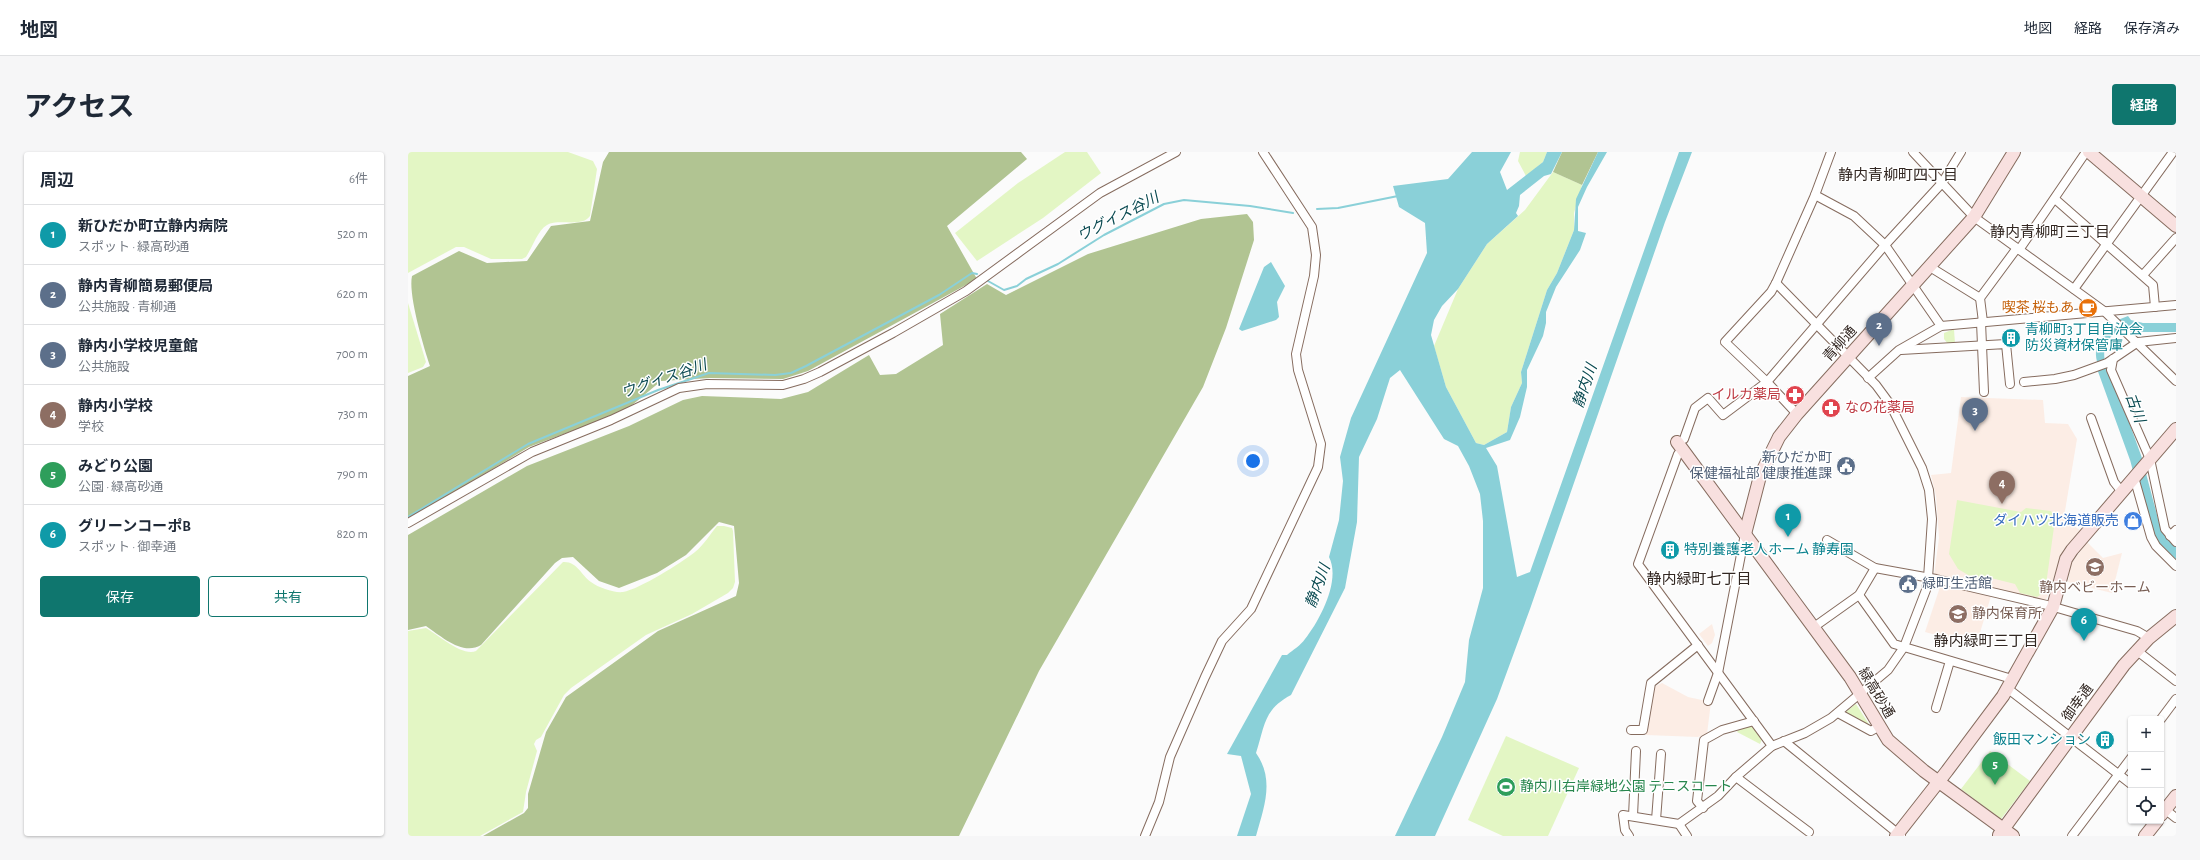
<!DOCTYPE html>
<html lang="ja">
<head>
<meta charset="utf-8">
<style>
	:root { --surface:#fff; --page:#f6f6f7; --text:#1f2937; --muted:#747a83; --line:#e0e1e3; --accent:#0f766e }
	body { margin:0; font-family:"Alegreya Sans","Noto Sans JP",sans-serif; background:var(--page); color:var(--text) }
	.controls { position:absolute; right:12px; bottom:12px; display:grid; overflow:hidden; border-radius:4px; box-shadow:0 1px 3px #0004 }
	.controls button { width:36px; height:36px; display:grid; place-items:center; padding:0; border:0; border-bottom:1px solid var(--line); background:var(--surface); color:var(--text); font:20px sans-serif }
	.you { position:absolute; left:845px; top:309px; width:14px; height:14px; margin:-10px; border:3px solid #fff; border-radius:50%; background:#1a73e8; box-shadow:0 0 0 6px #1a73e833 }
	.badge { display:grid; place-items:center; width:26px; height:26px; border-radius:50%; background:var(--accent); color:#fff; font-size:13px; font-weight:700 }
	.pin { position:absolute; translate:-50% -33px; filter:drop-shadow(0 1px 2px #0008) }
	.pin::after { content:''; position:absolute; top:21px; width:14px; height:12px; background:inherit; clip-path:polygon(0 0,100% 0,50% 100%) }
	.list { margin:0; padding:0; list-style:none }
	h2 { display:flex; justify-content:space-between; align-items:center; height:52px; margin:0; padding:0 16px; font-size:17px }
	h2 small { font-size:13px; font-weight:400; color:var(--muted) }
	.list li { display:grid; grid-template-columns:26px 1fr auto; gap:12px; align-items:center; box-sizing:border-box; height:60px; padding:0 16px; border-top:1px solid var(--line) }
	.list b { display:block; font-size:15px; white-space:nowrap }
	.list p { margin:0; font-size:13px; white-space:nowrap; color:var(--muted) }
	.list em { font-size:13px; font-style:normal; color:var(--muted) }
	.actions { display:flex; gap:8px; padding:12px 16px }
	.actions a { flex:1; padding:9px 0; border:1px solid var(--accent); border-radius:4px; text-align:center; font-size:14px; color:var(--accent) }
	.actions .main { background:var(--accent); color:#fff }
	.icon { flex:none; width:22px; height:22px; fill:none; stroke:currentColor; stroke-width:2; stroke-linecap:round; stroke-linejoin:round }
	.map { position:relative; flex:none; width:1768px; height:684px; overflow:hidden; border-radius:4px }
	header { display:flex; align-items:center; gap:24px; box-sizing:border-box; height:56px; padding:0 20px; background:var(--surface); border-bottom:1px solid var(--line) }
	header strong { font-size:19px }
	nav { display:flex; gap:22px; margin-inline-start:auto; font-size:14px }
	.intro { display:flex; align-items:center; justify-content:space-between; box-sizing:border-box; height:96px; padding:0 24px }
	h1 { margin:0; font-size:28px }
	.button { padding:10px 18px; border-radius:4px; background:var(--accent); color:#fff; font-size:14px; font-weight:700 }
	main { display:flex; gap:24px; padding:0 24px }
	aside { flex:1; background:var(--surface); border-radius:4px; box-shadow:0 1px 3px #0004 }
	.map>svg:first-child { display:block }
</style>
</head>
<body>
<header>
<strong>地図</strong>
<nav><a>地図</a><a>経路</a><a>保存済み</a></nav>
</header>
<div class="intro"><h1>アクセス</h1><a class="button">経路</a></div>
<main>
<aside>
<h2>周辺<small>6件</small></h2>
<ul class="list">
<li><span class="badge" style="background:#0f9aa8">1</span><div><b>新ひだか町立静内病院</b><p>スポット · 緑高砂通</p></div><em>520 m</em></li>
<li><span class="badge" style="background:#5c6f8a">2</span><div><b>静内青柳簡易郵便局</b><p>公共施設 · 青柳通</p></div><em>620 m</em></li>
<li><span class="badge" style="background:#5c6f8a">3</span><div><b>静内小学校児童館</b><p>公共施設</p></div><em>700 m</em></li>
<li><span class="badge" style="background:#8d6e63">4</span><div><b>静内小学校</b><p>学校</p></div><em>730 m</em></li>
<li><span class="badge" style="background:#2e9e5b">5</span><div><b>みどり公園</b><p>公園 · 緑高砂通</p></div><em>790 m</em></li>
<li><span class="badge" style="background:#0f9aa8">6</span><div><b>グリーンコーポB</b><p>スポット · 御幸通</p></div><em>820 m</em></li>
</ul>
<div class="actions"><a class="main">保存</a><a>共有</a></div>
</aside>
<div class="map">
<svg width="1768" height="684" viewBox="0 0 1768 684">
	<rect width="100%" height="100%" fill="#fbfbfb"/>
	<g fill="#fcede5">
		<path d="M1553 245 1635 248 1637 271 1660 272 1669 287 1657 359 1658 369 1672 378 1655 398 1639 446 1635 449 1526 423 1531 386 1528 344 1523 323 1543 321Z"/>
		<path d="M1679 390 1695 406 1714 401 1704 441 1660 430 1663 412Z"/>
		<path d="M1533 432 1583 444 1568 494 1517 480Z"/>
		<path d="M1304 472 1307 483 1304 491 1300 494 1291 482Z"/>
		<path d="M1254 531 1280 545 1303 550 1299 582 1290 585 1238 583 1244 536Z"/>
	</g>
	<g fill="#e3f6c4">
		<path d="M0 0H160L185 9 189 17 182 64C174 76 150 66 139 73 130 78 124 96 118 105L114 107H83L56 95H48L0 121Z"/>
		<path d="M657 0H679L693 21 635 66 569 109 547 81 610 31Z"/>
		<path d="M1112 0H1139L1135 10 1118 24 1110 9Z"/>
		<path d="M1145 20 1174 33 1166 61V78L1149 121 1139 138 1113 220 1114 231 1103 255 1099 280 1076 293 1068 291 1038 235 1026 194 1050 137 1079 92 1117 58Z"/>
		<path d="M0 151 18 210 15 215 0 221Z"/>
		<path d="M1546 177 1547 192H1540L1536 187V181Z"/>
		<path d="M1549 348 1613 360 1618 356 1643 359 1647 368 1637 440 1629 445 1612 441 1607 432 1579 425 1567 427 1550 417 1541 402Z"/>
		<path d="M309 374H316L324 376 325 379 327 430 325 436 320 441 284 462 238 483 163 536 156 543 133 585 128 588 126 592 129 599 118 640 115 660 72 684H0V479L18 476C30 483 55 505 68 499L155 410C169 409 173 423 183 430 191 436 206 441 215 440 232 437 273 411 287 400 296 393 302 382 309 374Z"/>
		<path d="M1448 552 1464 577 1436 561Z"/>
		<path d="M1344 574 1354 587 1352 592 1329 580 1331 577Z"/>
		<path d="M1098 584 1171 616 1140 684H1095L1060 668Z"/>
		<path d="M1582 599 1622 629 1593 667 1553 637Z"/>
	</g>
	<g fill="#b1c492">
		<path d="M201 0H613L619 7 539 74 569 127 400 219 375 227 302 226 253 229 217 259 121 295 0 368V224L22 214C15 193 0 142 4 124L51 99 79 111 119 109 143 74 182 69 195 10Z"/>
		<path d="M1154 0H1190L1174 33 1145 20Z"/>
		<path d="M839 62 845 70 846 88 818 176 795 235 631 519 551 684H75L116 661 120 656V642L138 580 158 545 250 479 328 444 331 431 326 374 311 370 278 403 249 421 211 436 191 429 165 405 154 406 147 411 73 493C55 504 34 485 18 474L0 478V383L119 314 221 274 275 248 294 244 373 247 400 240 461 203 472 223 488 222 535 193 532 162 579 132 598 143 680 102 793 67Z"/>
	</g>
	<g fill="#8ad0d8">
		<path d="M1064 0H1103L1092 20 1099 38 1135 10 1139 0H1154L1143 22 1136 24 1112 43 1111 54 1108 61 1110 64 1079 92 1050 137 1034 154 1026 168 1023 183 1038 235 1068 291 1076 293 1099 280 1103 255 1114 231 1113 220 1139 138 1149 121 1166 78 1168 47 1190 0H1199L1179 35 1170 55V79L1178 81 1172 98 1148 135 1138 160V171L1135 184 1119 218V235L1112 265 1102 288 1078 296 1089 314 1109 425 1122 420 1271 0H1284L1257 70 1122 457 1089 547 1027 684H987L1034 585 1057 530 1061 488 1075 436V369L1072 342 1061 314 1050 294 1036 287 992 218 982 226 969 267 951 305 949 370 937 436 883 543C855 558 857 574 848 601 867 628 856 655 848 684H829L843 642 833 604 819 602 874 503H879C885 498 893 493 897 487 912 468 933 428 921 405L931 368 935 329 932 305 943 266 1019 101 1017 71 991 55 985 34 1040 27Z"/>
		<path d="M863 110 877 134 869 150 871 165 868 168 834 179 831 177 856 115Z"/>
		<path d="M1720 164 1723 168 1735 171H1768V180H1710C1690 190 1696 210 1702 227L1696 229C1686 204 1682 194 1704 175L1702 171Z"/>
	</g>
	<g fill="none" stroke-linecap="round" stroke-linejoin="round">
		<g stroke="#8ad0d8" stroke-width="2">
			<path d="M909 57 930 56 990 44"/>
			<path d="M580 129 596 138 609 134 618 127 650 112 696 83 756 52 776 48 842 54 885 61"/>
			<path d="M0 365 120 292 250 238 301 221 367 223 383 221 398 214 531 143 564 121 569 122"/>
		</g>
		<path stroke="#8ad0d8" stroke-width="12" d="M1694 213 1728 307 1746 375 1768 403"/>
		<defs>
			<g id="street">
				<path d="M1505 0 1566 65 1696 159 1768 229"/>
				<path d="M1407 43 1446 64 1477 93 1533 174"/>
				<path d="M1647 47 1745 133 1747 155"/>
				<path d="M1611 98 1678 0"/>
				<path d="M1522 115 1572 146"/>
				<path d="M1735 123 1768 86"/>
				<path d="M1666 137 1765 0"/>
				<path d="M1573 170 1576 240"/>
				<path d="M1575 170 1572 146 1609 96"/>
				<path d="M1493 198 1598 192 1602 232"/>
				<path d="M1705 207 1703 218 1742 307 1757 377 1768 390"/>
				<path d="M1460 226 1491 198 1533 174 1768 153"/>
				<path d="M1616 230 1647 227 1666 223 1699 211 1730 190 1768 186"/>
				<path d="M1389 262 1359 230 1317 190 1363 140 1368 131 1407 43 1423 0"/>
				<path d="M1683 266 1706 330 1714 340"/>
				<path d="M1276 287 1287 256 1300 246 1315 263 1359 230 1477 93 1534 31 1553 0"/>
				<path d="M1270 302 1230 412 1364 594"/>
				<path d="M1726 325 1743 385 1748 394 1768 414"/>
				<path d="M0 371 124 300 203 268 271 236 299 232 375 233 396 227 412 220 485 181 558 139 692 41 768 0"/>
				<path d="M1762 384 1768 378"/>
				<path d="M1419 388 1467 416 1528 427 1639 453 1729 479 1741 486"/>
				<path d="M1451 443 1486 492 1604 527"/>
				<path d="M1406 475 1451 443 1467 416"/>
				<path d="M1728 498 1768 529"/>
				<path d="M1599 536 1723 632"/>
				<path d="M1300 549 1310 521 1337 382"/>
				<path d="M1528 556 1542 509"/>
				<path d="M1430 561 1463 579 1470 575"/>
				<path d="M1753 567 1768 547"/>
				<path d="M1223 578H1235L1243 531 1290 493"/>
				<path d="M1376 589 1493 684"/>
				<path d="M1328 625 1401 680"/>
				<path d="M1754 655 1768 666"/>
				<path d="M1295 656 1289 649 1296 588 1314 578 1346 569"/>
				<path d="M1225 664 1228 599"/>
				<path d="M1248 668 1253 602"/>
				<path d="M1271 672 1279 684"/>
				<path d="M737 684 751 650 762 605 797 525 814 489 843 457 910 315 913 292 890 218 888 202 906 124 908 103 904 75 855 0"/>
				<path d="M1221 684 1217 678 1215 663 1271 672 1310 644 1328 625 1364 594 1397 581 1423 566 1480 518 1496 495 1518 438 1520 426 1524 367 1521 338 1514 316 1482 252 1468 233 1368 131"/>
				<path d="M1664 684 1723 606"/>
			</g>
			<g id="secondary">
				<path d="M1681 0 1768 74"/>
				<path d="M1269 290 1442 525 1480 588 1516 619 1605 684"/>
				<path d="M1337 382 1352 324 1371 285 1389 262 1566 65 1606 0"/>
				<path d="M1753 663 1768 644"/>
				<path d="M1591 683 1716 513 1741 486 1768 464"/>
				<path d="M1488 684 1539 619 1595 544 1645 455 1658 407 1664 398 1768 277"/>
				<path d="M1737 684 1749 669"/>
			</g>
		</defs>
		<use href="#street" stroke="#866c5f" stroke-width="10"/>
		<use href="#secondary" stroke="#866c5f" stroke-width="14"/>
		<use href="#street" stroke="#fff" stroke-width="8"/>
		<use href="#secondary" stroke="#f8e0df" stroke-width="12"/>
	</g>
	<defs>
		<symbol id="cafe-disc" viewBox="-11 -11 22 22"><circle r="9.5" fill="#e8710a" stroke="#fff"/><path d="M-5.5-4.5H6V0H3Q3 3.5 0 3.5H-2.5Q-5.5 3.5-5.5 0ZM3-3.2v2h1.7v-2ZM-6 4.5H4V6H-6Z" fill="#fff"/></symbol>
		<symbol id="building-disc" viewBox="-11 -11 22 22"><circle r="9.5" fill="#0f9aa8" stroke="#fff"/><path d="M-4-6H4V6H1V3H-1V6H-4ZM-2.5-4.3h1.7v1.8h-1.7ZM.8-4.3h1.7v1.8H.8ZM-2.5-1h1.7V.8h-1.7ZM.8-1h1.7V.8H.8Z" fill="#fff"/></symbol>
		<symbol id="pharmacy-disc" viewBox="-11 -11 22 22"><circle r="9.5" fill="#e0444e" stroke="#fff"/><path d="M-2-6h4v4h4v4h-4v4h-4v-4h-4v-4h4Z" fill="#fff"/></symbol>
		<symbol id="civic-disc" viewBox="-11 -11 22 22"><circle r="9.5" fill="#5c6f8a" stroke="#fff"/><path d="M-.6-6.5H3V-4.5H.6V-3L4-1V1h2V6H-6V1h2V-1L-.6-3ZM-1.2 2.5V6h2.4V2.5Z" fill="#fff"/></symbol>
		<symbol id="shop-disc" viewBox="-11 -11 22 22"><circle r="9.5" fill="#3f7fe0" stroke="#fff"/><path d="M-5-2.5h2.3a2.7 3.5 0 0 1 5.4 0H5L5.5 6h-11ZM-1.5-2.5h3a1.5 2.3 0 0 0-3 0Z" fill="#fff"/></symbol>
		<symbol id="school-disc" viewBox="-11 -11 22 22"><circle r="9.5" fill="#8d6e63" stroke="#fff"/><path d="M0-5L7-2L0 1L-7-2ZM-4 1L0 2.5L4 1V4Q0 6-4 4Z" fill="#fff"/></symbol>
		<symbol id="stadium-disc" viewBox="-11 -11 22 22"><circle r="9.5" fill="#2e9e5b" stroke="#fff"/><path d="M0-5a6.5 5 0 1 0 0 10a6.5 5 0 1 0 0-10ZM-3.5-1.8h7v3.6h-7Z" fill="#fff"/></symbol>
	</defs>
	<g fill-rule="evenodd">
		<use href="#cafe-disc" x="1669" y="145" width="22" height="22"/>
		<use href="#building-disc" x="1592" y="175" width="22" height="22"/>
		<use href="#pharmacy-disc" x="1376" y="232" width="22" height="22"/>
		<use href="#pharmacy-disc" x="1412" y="245" width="22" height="22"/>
		<use href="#civic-disc" x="1427" y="303" width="22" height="22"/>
		<use href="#shop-disc" x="1714" y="358" width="22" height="22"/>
		<use href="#building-disc" x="1251" y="387" width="22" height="22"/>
		<use href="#school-disc" x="1676" y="404" width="22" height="22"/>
		<use href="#civic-disc" x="1489" y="421" width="22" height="22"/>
		<use href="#school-disc" x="1539" y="451" width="22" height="22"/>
		<use href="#building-disc" x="1686" y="577" width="22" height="22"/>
		<use href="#stadium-disc" x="1087" y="624" width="22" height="22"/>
	</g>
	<g text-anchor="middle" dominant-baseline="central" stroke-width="3" stroke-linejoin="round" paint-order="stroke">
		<g font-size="14" fill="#c56008" stroke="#fff" text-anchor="end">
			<text x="1666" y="156">喫茶 桜もあ</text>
		</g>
		<g font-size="14" fill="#0d838f" stroke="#fff" text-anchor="start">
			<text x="1617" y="178">青柳町3丁目自治会<tspan x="1617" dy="16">防災資材保管庫</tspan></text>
			<text x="1276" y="398">特別養護老人ホーム 静寿園</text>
			<text x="1683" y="588" text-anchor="end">飯田マンション</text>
		</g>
		<g font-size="14" fill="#322722" stroke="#fff">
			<text transform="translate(1432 192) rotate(-48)">青柳通</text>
			<text transform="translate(1468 541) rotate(59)">緑高砂通</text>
			<text transform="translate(1670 551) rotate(-54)">御幸通</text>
		</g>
		<g font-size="14" fill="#be3a42" stroke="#fff" text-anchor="end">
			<text x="1373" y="243">イルカ薬局</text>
			<text x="1437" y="256" text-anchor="start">なの花薬局</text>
		</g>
		<g font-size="14" fill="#4e5e75" stroke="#fff" text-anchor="end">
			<text x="1424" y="306">新ひだか町<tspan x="1424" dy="16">保健福祉部 健康推進課</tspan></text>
			<text x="1514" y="432" text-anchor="start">緑町生活館</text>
		</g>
		<g font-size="14" fill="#366cbe" stroke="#fff" text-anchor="end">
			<text x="1711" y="369">ダイハツ北海道販売</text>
		</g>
		<g font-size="14" fill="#785e54" stroke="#fff">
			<text x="1687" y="436">静内ベビーホーム</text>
			<text x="1564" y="462" text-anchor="start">静内保育所</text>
		</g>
		<g font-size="14" fill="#27864d" stroke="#fff" text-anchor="start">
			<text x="1112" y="635">静内川右岸緑地公園 テニスコート</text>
		</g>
		<g font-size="15" fill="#322722" stroke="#fff">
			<text x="1490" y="23">静内青柳町四丁目</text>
			<text x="1642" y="80">静内青柳町三丁目</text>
			<text x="1291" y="427">静内緑町七丁目</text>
			<text x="1578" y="489">静内緑町三丁目</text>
		</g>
		<g font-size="15" font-style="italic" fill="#0a4a51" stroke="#fff">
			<text transform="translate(710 65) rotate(-27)">ウグイス谷川</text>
			<text transform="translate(256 227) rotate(-19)">ウグイス谷川</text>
			<text transform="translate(1177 234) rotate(-71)">静内川</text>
			<text transform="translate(1727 256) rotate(70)">古川</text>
			<text transform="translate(910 434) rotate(-70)">静内川</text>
		</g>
	</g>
</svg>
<div class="controls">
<button>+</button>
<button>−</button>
<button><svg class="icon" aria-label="locate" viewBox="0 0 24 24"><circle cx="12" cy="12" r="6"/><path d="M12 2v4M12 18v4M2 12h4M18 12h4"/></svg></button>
</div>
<div class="you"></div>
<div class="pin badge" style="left:1380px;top:385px;background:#0f9aa8">1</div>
<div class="pin badge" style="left:1471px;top:194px;background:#5c6f8a">2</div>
<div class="pin badge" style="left:1567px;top:279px;background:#5c6f8a">3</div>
<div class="pin badge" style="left:1594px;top:352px;background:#8d6e63">4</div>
<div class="pin badge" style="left:1587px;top:633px;background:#2e9e5b">5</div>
<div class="pin badge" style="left:1676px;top:489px;background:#0f9aa8">6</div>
</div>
</main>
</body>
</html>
